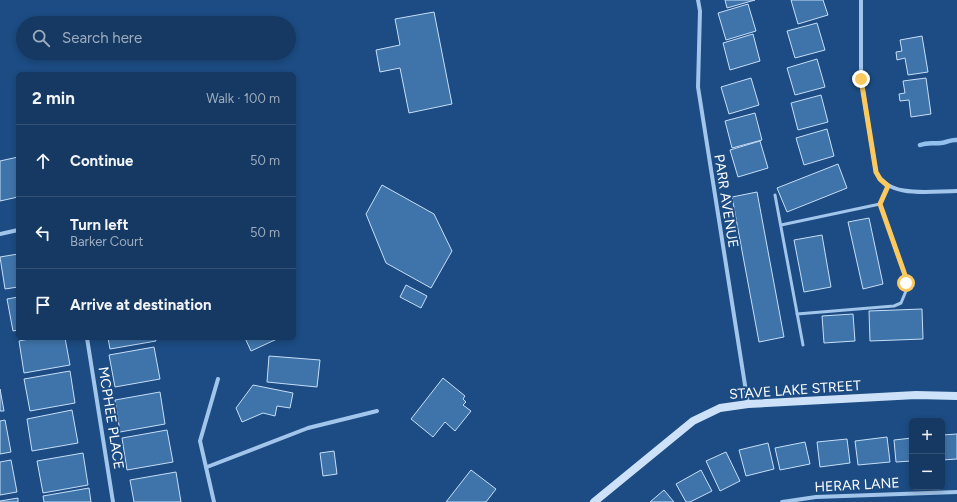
<!DOCTYPE html>
<html lang="en">
<head>
<meta charset="utf-8">
<style>
	:root { --surface:#153962; --page:#22446b; --text:#f1f3f6; --muted:#9dacbe; --line:#345377 }
	body { margin:0; font-family:Figtree,sans-serif; background:var(--page); color:var(--text) }
	.controls { position:absolute; right:12px; bottom:12px; display:grid; overflow:hidden; border-radius:6px; box-shadow:0 2px 6px #0003 }
	.controls button { width:36px; height:36px; display:grid; place-items:center; padding:0; border:0; border-bottom:1px solid var(--line); background:var(--surface); color:var(--text); font:20px sans-serif }
	.stop { position:absolute; width:12px; height:12px; margin:-9px; border:3px solid #fcc95e; border-radius:50%; background:#fff }
	.stop.end { background:#fcc95e; border-color:#fff; box-shadow:0 1px 4px #0008 }
	.list { margin:0; padding:0; list-style:none }
	h2 { display:flex; justify-content:space-between; align-items:center; height:52px; margin:0; padding:0 16px; font-size:17px }
	h2 small { font-size:13px; font-weight:400; color:var(--muted) }
	.list li { display:grid; grid-template-columns:26px 1fr auto; gap:12px; align-items:center; box-sizing:border-box; height:72px; padding:0 16px; border-top:1px solid var(--line) }
	.list b { display:block; font-size:15px; white-space:nowrap }
	.list p { margin:0; font-size:13px; white-space:nowrap; color:var(--muted) }
	.list em { font-size:13px; font-style:normal; color:var(--muted) }
	.icon { flex:none; width:22px; height:22px; fill:none; stroke:currentColor; stroke-width:2; stroke-linecap:round; stroke-linejoin:round }
	.map { position:relative; flex:none; width:957px; height:502px; overflow:hidden }
	.search { position:absolute; background:var(--surface); box-shadow:0 2px 6px #0003; left:16px; top:16px; width:280px; height:44px; display:flex; align-items:center; gap:10px; box-sizing:border-box; padding:0 14px; border-radius:22px; color:var(--muted); font-size:15px }
	.panel { position:absolute; background:var(--surface); box-shadow:0 2px 6px #0003; left:16px; top:72px; width:280px; height:268px; border-radius:6px }
	.map>svg:first-child { display:block }
</style>
</head>
<body>
<div class="map">
<svg width="957" height="502" viewBox="0 0 957 502">
	<rect width="100%" height="100%" fill="#1c4c83"/>
	<g fill="none" stroke-linecap="round" stroke-linejoin="round">
		<path stroke="#94c0ed" stroke-width="4.5" d="M920 145C928 142 933 144 941 143 947 143 950 139 957 140"/>
	</g>
	<g fill="#3f74aa" stroke="#c6def8">
		<path d="M725 0H755L727 8Z"/>
		<path d="M791 0H823L828 15 798 24Z"/>
		<path d="M748 4 756 31 726 40 718 13Z"/>
		<path d="M434 12 452 104 409 113 400 68 380 72 376 50 400 45 395 19Z"/>
		<path d="M817 23 825 50 795 58 787 31Z"/>
		<path d="M753 34 760 61 730 70 723 43Z"/>
		<path d="M922 36 928 72 908 75 905 58 897 60 896 52 902 51 900 40Z"/>
		<path d="M817 59 825 87 795 95 787 68Z"/>
		<path d="M751 78 759 105 729 114 721 87Z"/>
		<path d="M926 78 931 114 911 117 909 100 900 101 899 94 905 93 903 81Z"/>
		<path d="M821 95 828 122 798 130 791 103Z"/>
		<path d="M755 113 762 140 732 148 725 121Z"/>
		<path d="M827 129 834 156 804 165 796 138Z"/>
		<path d="M760 141 768 168 738 177 730 150Z"/>
		<path d="M18 157V197L0 201V161Z"/>
		<path d="M838 164 847 188 787 212 777 188Z"/>
		<path d="M382 185 434 214 452 251 431 288 386 263 366 214Z"/>
		<path d="M757 192 784 337 759 342 732 197Z"/>
		<path d="M869 218 883 284 863 289 848 222Z"/>
		<path d="M822 235 831 287 804 292 794 240Z"/>
		<path d="M18 254V287L5 289 0 257Z"/>
		<path d="M406 285 427 296 421 308 400 297Z"/>
		<path d="M18 297V330L13 331 7 299Z"/>
		<path d="M922 309 923 339 870 341 869 311Z"/>
		<path d="M853 314 855 341 824 343 822 316Z"/>
		<path d="M34 338H65L70 365 24 373 19 341Z"/>
		<path d="M108 338H155L156 341 110 349Z"/>
		<path d="M245 338H277V339L251 351Z"/>
		<path d="M154 347 160 379 115 387 109 355Z"/>
		<path d="M269 356 320 360 317 387 267 382Z"/>
		<path d="M70 371 75 403 30 411 24 379Z"/>
		<path d="M443 378 465 396 463 399 466 402 463 405 471 411 455 431 445 422 433 437 411 419Z"/>
		<path d="M253 385 293 393 290 408 277 406 275 416 263 413 242 422 236 408Z"/>
		<path d="M0 389 4 411H0Z"/>
		<path d="M160 392 165 424 120 432 115 400Z"/>
		<path d="M72 410 78 443 32 451 27 419Z"/>
		<path d="M5 420 11 452 0 454V421Z"/>
		<path d="M167 430 173 462 127 470 122 438Z"/>
		<path d="M957 434V459L942 460V435Z"/>
		<path d="M887 437 890 462 858 465 855 441Z"/>
		<path d="M912 438V461L896 462 894 440Z"/>
		<path d="M847 439 850 463 820 467 817 442Z"/>
		<path d="M805 442 810 464 780 470 775 448Z"/>
		<path d="M768 443 774 469 746 476 739 450Z"/>
		<path d="M334 451 337 474 323 476 320 453Z"/>
		<path d="M726 452 740 481 720 491 706 461Z"/>
		<path d="M83 453 88 485 43 493 37 461Z"/>
		<path d="M11 460 17 492 0 495V462Z"/>
		<path d="M471 470 496 489 486 502H446Z"/>
		<path d="M701 470 712 491 690 502H686L676 484Z"/>
		<path d="M176 472 181 502H134L130 480Z"/>
		<path d="M89 488 91 502H44L43 496Z"/>
		<path d="M664 490 674 502H650Z"/>
		<path d="M18 498V502H0V501Z"/>
	</g>
	<g fill="none" stroke-linecap="round" stroke-linejoin="round">
		<g stroke="#a1c5eb" stroke-width="3">
			<path d="M775 195 803 345"/>
			<path d="M781 225 880 204"/>
			<path d="M797 314 894 306 901 303 906 291 905 275 880 204 888 186"/>
		</g>
		<g stroke="#a1c5eb" stroke-width="4">
			<path d="M698 0 700 11 698 87 748 404"/>
			<path d="M861 0V79L876 172C889 199 931 191 957 191"/>
			<path d="M0 234 18 230"/>
			<path d="M87 338 113 502"/>
			<path d="M207 467 308 428 377 411"/>
			<path d="M214 502 200 441 218 379"/>
			<path d="M782 502 816 497 957 492"/>
		</g>
		<path stroke="#cde1f8" stroke-width="8" d="M594 502 693 421 720 408 748 404 916 395 957 396"/>
	</g>
	<g fill="none" stroke-linecap="round" stroke-linejoin="round">
		<path stroke="#fcc95e" stroke-width="5" d="M861 79 876 172 880 179 888 186 880 204 905 275 906 283"/>
	</g>
	<g text-anchor="middle" dominant-baseline="central" stroke-width="4" stroke-linejoin="round" paint-order="stroke">
		<g font-size="14" fill="#fff" stroke="#1c4c83">
			<text transform="translate(726 201) rotate(81)">PARR AVENUE</text>
			<text transform="translate(795 390) rotate(-4)">STAVE LAKE STREET</text>
			<text transform="translate(111 418) rotate(81)">MCPHEE PLACE</text>
			<text transform="translate(857 485) rotate(-3)">HERAR LANE</text>
		</g>
	</g>
</svg>
<div class="controls">
<button>+</button>
<button>−</button>
</div>
<div class="stop" style="left:906px;top:283px"></div>
<div class="stop end" style="left:861px;top:79px"></div>
<div class="search"><svg class="icon" aria-label="search" viewBox="0 0 24 24"><circle cx="10" cy="10" r="6"/><path d="M15 15l6 6"/></svg>Search here</div>
<section class="panel">
<h2>2 min<small>Walk · 100 m</small></h2>
<ul class="list">
<li><svg class="icon" aria-label="ahead" viewBox="0 0 24 24"><path d="M12 20V5M6 11l6-6 6 6"/></svg><div><b>Continue</b></div><em>50 m</em></li>
<li><svg class="icon" aria-label="left" viewBox="0 0 24 24"><path d="M17 20v-9H6M10 6l-5 5 5 5"/></svg><div><b>Turn left</b><p>Barker Court</p></div><em>50 m</em></li>
<li><svg class="icon" aria-label="arrive" viewBox="0 0 24 24"><path d="M6 21V4h12l-3 4 3 4H6"/></svg><div><b>Arrive at destination</b></div></li>
</ul>
</section>
</div>
</body>
</html>
